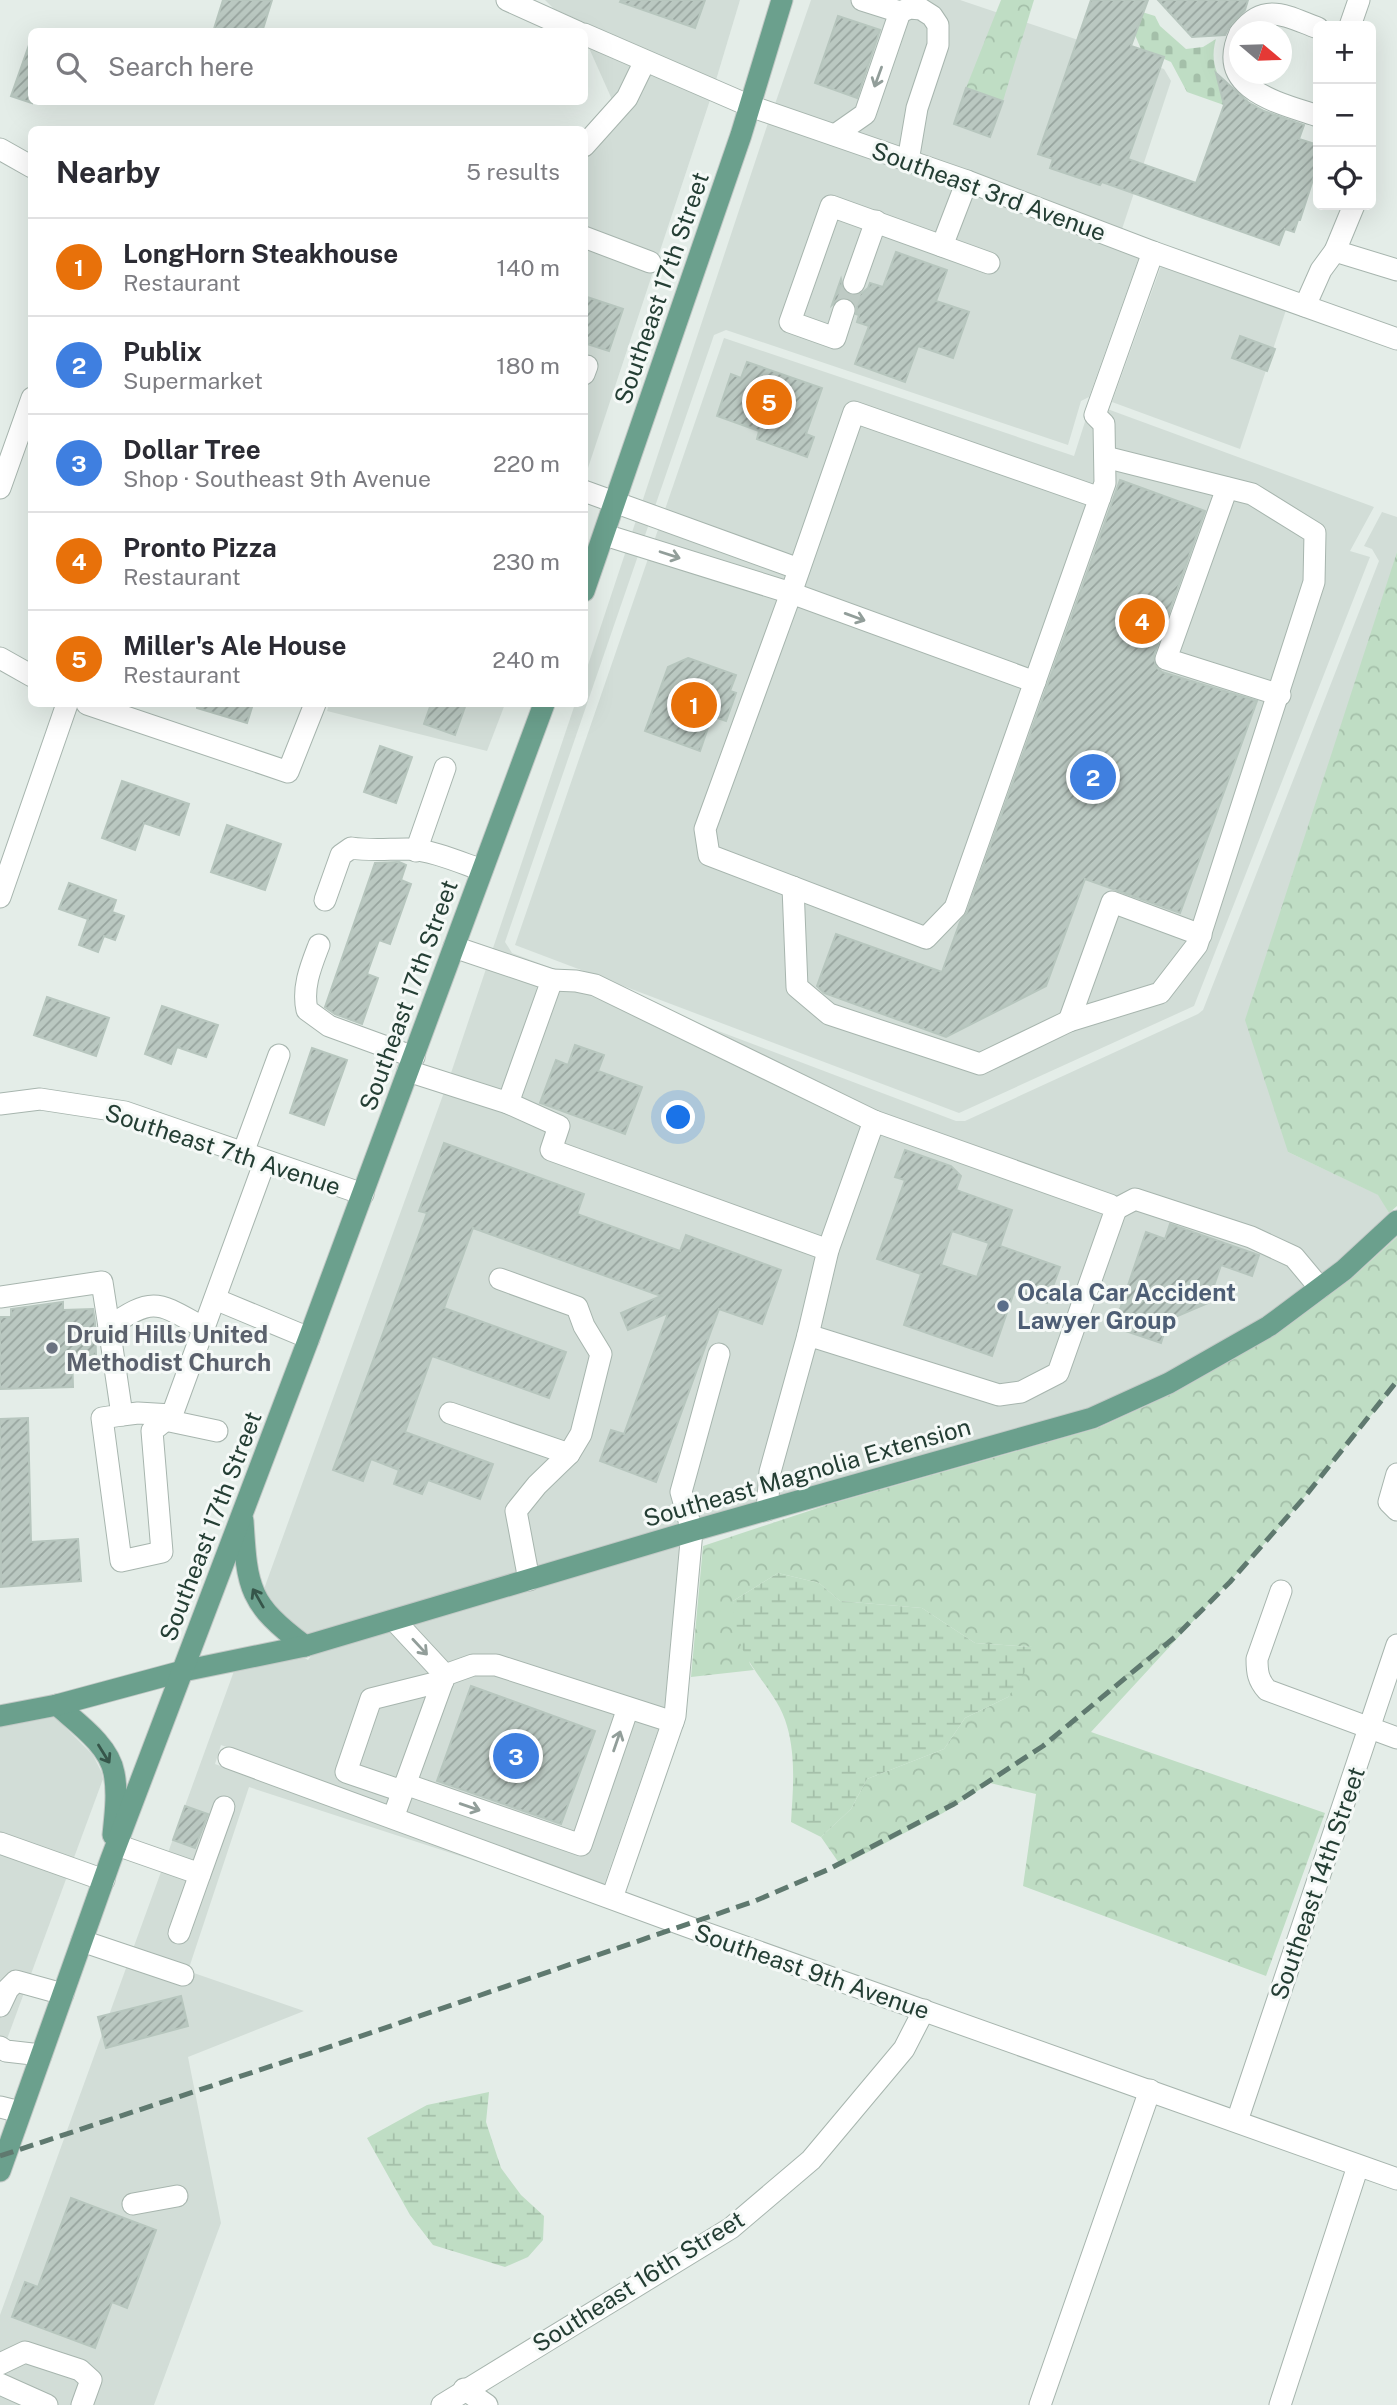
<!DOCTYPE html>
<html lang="en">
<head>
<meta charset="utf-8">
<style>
	:root { --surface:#fff; --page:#f7f7f7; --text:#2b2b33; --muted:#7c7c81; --line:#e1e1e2; --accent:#2563eb }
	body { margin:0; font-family:"Public Sans",sans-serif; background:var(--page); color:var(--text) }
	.controls { position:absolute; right:21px; top:21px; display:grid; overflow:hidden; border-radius:10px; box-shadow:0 7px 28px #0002 }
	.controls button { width:63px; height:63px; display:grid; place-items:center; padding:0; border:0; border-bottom:2px solid var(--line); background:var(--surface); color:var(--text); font:35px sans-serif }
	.compass { position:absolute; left:1229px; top:21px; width:63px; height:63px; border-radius:50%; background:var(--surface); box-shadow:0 7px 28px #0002; rotate:109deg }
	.you { position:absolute; left:679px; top:1118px; width:24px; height:24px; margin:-18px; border:5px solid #fff; border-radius:50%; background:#1a73e8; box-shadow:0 0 0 10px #1a73e833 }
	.badge { display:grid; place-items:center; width:46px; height:46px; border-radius:50%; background:var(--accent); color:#fff; font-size:23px; font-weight:700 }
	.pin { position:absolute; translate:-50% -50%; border:4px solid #fff; box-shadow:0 2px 7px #0006 }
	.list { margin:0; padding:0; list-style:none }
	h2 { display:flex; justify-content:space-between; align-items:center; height:91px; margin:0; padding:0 28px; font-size:30px }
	h2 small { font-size:23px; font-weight:400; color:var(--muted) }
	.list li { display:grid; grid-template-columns:46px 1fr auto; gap:21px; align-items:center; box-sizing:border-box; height:98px; padding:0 28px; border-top:2px solid var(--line) }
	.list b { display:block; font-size:26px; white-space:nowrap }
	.list p { margin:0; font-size:23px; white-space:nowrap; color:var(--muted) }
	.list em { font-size:23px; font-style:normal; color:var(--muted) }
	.icon { flex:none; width:38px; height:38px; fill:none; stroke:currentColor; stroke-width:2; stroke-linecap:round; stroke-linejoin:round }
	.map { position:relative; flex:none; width:1397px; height:2405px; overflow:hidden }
	.search { position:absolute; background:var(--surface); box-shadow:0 7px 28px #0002; left:28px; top:28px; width:560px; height:77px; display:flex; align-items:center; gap:18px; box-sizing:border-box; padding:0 24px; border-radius:10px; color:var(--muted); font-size:26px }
	.panel { position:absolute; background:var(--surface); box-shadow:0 7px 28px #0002; left:28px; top:126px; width:560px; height:581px; border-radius:10px }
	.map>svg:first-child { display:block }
</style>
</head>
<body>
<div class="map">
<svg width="1397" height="2405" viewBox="0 0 1397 2405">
	<defs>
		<pattern id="forest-crowns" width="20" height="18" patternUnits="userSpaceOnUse" patternTransform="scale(1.75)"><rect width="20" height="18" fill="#bfddc4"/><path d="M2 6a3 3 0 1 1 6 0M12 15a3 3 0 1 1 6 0" fill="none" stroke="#a4bfa9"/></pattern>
		<pattern id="wetland-marsh" width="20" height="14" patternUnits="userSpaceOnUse" patternTransform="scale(1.75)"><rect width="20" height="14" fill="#bfddc4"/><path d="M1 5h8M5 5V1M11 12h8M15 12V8" fill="none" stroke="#a4bfa9"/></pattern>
		<pattern id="cemetery-stones" width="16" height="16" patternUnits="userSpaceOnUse" patternTransform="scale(1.75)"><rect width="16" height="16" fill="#bfddc4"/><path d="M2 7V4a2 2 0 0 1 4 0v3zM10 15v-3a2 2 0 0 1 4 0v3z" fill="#a4bfa9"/></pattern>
		<pattern id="building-hatch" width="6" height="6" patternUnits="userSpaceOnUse" patternTransform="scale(1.75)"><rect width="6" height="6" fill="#bac8c1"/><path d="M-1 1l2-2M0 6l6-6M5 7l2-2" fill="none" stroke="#97a49e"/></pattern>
	</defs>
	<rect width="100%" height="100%" fill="#e4ede8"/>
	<g fill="#d2ddd7">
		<path d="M545 0H740L716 80 554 9Z"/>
		<path d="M811 0H960L1164 69 1171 81 1122 229 775 104Z"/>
		<path d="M589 48 710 100 585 477V135L614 104Z"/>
		<path d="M768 123 964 191 1139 257 1089 397 1081 401 1068 445 726 330 714 335 505 942 512 953 956 1121H965L1198 1014 1203 1010 1379 561 1372 549 1364 546 1382 512 1397 517V552L1288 1152 1379 1195 1389 1213 1336 1262 1262 1318 1163 1374 1087 1409 682 1523 307 1634 284 1617 264 1589 451 1073 575 704H584L585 674Z"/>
		<path d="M1161 266 1286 310 1240 449 1112 402Z"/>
		<path d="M724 338 1074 456 1091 403 1374 507 1350 551 1370 557 1194 1006 959 1113 515 945Z"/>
		<path d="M329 704H505L487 751 327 711Z"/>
		<path d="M680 1546 664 1713 604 1885 221 1745 215 1764 506 1871 249 1787 188 1971 304 2011 188 2057 221 2223 154 2405H0V2315L234 1671 303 1657 308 1660 312 1655Z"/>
		<path d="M55 1717 93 1755 102 1773 103 1779 0 2058V1727Z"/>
	</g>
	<g fill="url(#forest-crowns)">
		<path d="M1001 0H1034L1003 101 966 88Z"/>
		<path d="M1397 552V1206L1389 1213 1378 1195 1288 1152 1245 1020Z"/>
		<path d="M1397 1237V1384L1279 1528 1091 1732 1325 1813 1266 1976 1023 1886 1036 1794 990 1783 943 1813 841 1866 821 1837 851 1809 867 1779 944 1749 965 1718 1008 1697 1032 1647 975 1643 922 1608 840 1601 819 1583 778 1573 733 1601 750 1664 754 1670 691 1677 703 1546 830 1504 1098 1428 1176 1392 1277 1334 1352 1278Z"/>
	</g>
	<g fill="url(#wetland-marsh)">
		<path d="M778 1573 819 1583 840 1601 922 1608 975 1643 1032 1647 1034 1659 1008 1697 965 1718 944 1749 867 1779 851 1809 821 1837 791 1822C793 1790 796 1757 787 1726 781 1703 765 1686 752 1666 738 1646 734 1624 733 1601Z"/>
		<path d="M489 2092 486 2122 501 2168 521 2195 544 2216 543 2240 528 2257 505 2267 433 2245 410 2215 367 2138 427 2105Z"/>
	</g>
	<path fill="url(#cemetery-stones)" d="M1142 12 1155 16 1160 26 1186 49 1203 47 1216 39C1207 69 1225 86 1238 110L1187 92 1171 62 1141 49 1135 35Z"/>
	<g fill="url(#building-hatch)" stroke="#b7c6be" stroke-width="2" fill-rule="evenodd">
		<path d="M223 0H272L262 32H213Z"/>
		<path d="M621 0H705L695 28 620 2Z"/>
		<path d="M1091 0H1148L1131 46 1164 57 1128 159 1196 183 1224 105 1216 73 1248 102 1264 111 1304 125 1299 139 1318 145V164L1300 220H1298L1294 232 1285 229 1279 245 1102 182 1100 185 1050 168 1053 159 1038 154Z"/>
		<path d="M1158 0H1248L1245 10 1231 24 1225 35 1192 37Z"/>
		<path d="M838 16 880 30 857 98 815 83Z"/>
		<path d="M29 45H32V103L11 96Z"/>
		<path d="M966 88 1003 101 990 137 954 124Z"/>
		<path d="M896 252 947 270 936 301 969 312 953 358 918 346 905 382 855 364 869 326 857 322 859 315 856 314 857 307 849 298 841 297 832 305 841 279 844 291 850 296 862 293 868 288 870 283 883 287Z"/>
		<path d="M584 296 623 309 609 351 584 343Z"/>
		<path d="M1240 336 1275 349 1267 371 1232 358Z"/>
		<path d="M747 362 822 388 806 434 814 437 807 457 757 439 759 431 717 416 731 374 741 378Z"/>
		<path d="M1120 480 1205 511 1154 655 1156 667 1162 672 1257 701 1180 913 1085 879 1046 986 946 1037 824 993 817 986 836 934 942 972 960 922 967 912Z"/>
		<path d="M688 658 736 675 730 691 736 693 726 721 712 716 700 751 645 731 668 667Z"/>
		<path d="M197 704H253L247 723 197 708Z"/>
		<path d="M431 704H466L455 735 424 724Z"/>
		<path d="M380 746 412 757 396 803 364 792Z"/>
		<path d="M122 781 189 804 179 835 144 823 135 850 102 838Z"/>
		<path d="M227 825 281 844 265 890 211 872Z"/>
		<path d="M399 862 406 865 401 880 411 884 390 944 379 940 367 974 378 978 362 1024 335 1014 325 1007 375 863Z"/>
		<path d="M69 883 116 900 112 912 124 916 115 940 104 936 98 952 79 945 88 919 59 909Z"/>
		<path d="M47 997 109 1018 96 1056 34 1035Z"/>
		<path d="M162 1006 218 1025 206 1057 177 1047 171 1064 145 1054Z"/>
		<path d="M575 1045 604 1055 598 1071 642 1087 625 1134 540 1103 556 1060 568 1065Z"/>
		<path d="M312 1048 347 1060 324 1125 290 1113Z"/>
		<path d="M444 1143 584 1194 577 1214 680 1251 686 1235 781 1270 762 1324 719 1309 656 1482 600 1461 611 1430 624 1434 668 1313 628 1330 621 1313 661 1296 473 1228 444 1308 566 1352 549 1398 432 1356 405 1432 493 1464 480 1499 428 1480 422 1494 394 1484 399 1470 371 1459 363 1481 333 1470 427 1213 419 1211Z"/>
		<path d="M905 1150 951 1166 961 1176 956 1190 1012 1210 1000 1246 1060 1267 1047 1303 1014 1292 992 1356 904 1325 921 1274 877 1259 905 1180 895 1177ZM952 1231 989 1243 977 1277 941 1265Z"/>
		<path d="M1170 1224 1259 1255 1252 1276 1221 1265 1208 1303 1168 1320 1161 1343 1114 1327 1146 1232 1165 1239Z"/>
		<path d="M63 1302V1310L93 1309 95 1322 96 1355H72L73 1387 0 1389V1317H11V1309Z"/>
		<path d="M28 1418 31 1542 78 1539 81 1581 1 1587 0 1419Z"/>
		<path d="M471 1686 595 1731 561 1824 437 1781Z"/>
		<path d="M185 1806 208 1814 195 1848 173 1840Z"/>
		<path d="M181 1996 188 2026 106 2048 98 2017Z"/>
		<path d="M71 2198 156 2230 127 2308 112 2302 95 2348 12 2317 25 2282 38 2287Z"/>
	</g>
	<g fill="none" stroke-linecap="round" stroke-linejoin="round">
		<path stroke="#becac4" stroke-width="21" stroke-dasharray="21 10" stroke-linecap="butt" d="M844 310 854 283"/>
		<defs>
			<g id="minor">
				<path d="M507 0 578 32"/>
				<path d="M862 0 900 12 910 8 921 9 932 16 938 25V45L917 108 908 161"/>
				<path d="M1350 26 1359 0"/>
				<path d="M1241 32C1265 1 1288 17 1318 28"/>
				<path d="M1240 33C1214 89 1279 103 1318 116"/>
				<path d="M584 34 750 106 967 181 1153 252 1397 339"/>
				<path d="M835 135 865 114 900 12"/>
				<path d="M584 146 627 98 645 61"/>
				<path d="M0 149 32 167"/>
				<path d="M584 237 650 262"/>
				<path d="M942 246 967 181"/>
				<path d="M1335 251 1354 205"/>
				<path d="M854 283 876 221"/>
				<path d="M1305 306 1321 270 1335 251 1397 270"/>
				<path d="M844 310 835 338 790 322 831 206 989 263"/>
				<path d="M584 366H587L584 374"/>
				<path d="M0 488 32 398"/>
				<path d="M1227 488 1166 659 1280 695"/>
				<path d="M584 491 799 569"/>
				<path d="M1100 498 854 412 791 593 705 829 709 855 926 938 955 908 1105 483 1104 424 1095 415 1153 252"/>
				<path d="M605 535 791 593 1035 682"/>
				<path d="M0 658 32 676"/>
				<path d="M87 704 288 772 315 704"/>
				<path d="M416 851 445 768"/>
				<path d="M793 887 797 987 829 1014 980 1064 1069 1021 1160 993 1197 945 1314 582 1315 533 1252 494 1105 457"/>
				<path d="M0 897 67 704"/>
				<path d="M325 900 341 855 351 848C371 851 387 849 407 849 432 850 459 862 482 870"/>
				<path d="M319 945C311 966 302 987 307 1010L329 1026 414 1057"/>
				<path d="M552 980 576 981 595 985 874 1121"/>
				<path d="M1069 1021 1112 902 1201 935"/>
				<path d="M408 1071 508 1103 552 980 454 947"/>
				<path d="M508 1103 559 1126 551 1150 828 1250 874 1121 1110 1205 1116 1209 1058 1373 1021 1392 999 1395 808 1335 770 1472 767 1510"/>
				<path d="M0 1104 40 1099 125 1112 363 1194"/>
				<path d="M243 1153 279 1055"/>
				<path d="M1116 1209 1135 1199 1251 1237 1294 1257 1320 1288"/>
				<path d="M500 1279 577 1307 584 1326 601 1354 581 1434 569 1454 537 1485 516 1511 529 1580"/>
				<path d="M0 1297 102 1282 109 1327"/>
				<path d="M215 1299 309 1338"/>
				<path d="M204 1328C159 1303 154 1295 109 1327L122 1415 102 1418 121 1561 162 1552 152 1431 172 1415 265 1161"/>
				<path d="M808 1335 828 1250"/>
				<path d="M450 1413 569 1454"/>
				<path d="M122 1415 138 1413 172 1415"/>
				<path d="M165 1420 217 1431"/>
				<path d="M1397 1474 1389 1502 1397 1510"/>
				<path d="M1281 1591 1257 1659C1257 1672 1258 1680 1267 1690L1397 1738"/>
				<path d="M394 1620 445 1675"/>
				<path d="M229 1758 686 1926 1397 2179"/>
				<path d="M405 1784 581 1845 628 1708"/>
				<path d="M402 1791 346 1772 371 1699 443 1681"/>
				<path d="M393 1818 445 1675 473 1665H496L673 1722"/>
				<path d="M0 1843 104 1880"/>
				<path d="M117 1845 200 1874 224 1807"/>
				<path d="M612 1898 675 1716 692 1531 681 1492 719 1354"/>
				<path d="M179 1933 200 1874"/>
				<path d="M82 1941 183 1975"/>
				<path d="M0 2006 8 1989 16 1981 63 1994"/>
				<path d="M0 2047 6 2051 41 2055"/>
				<path d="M0 2107 20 2112"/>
				<path d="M1237 2121 1397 1645"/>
				<path d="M133 2204 177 2196"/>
				<path d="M0 2364 25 2352 80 2370 91 2380 82 2405"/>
				<path d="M0 2384 47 2405"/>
				<path d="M464 2389 487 2405"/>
				<path d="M442 2405 731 2228 811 2160 904 2049 924 2010"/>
				<path d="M1040 2405 1150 2090"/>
				<path d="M1280 2405 1358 2166"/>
			</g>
			<g id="major">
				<path d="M584 591 741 135 782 0"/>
				<path d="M243 1521C247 1589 249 1604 305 1646"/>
				<path d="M57 1705C77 1723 109 1745 114 1773 118 1793 115 1815 113 1835"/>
				<path d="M0 1716 57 1705 183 1671 305 1646 692 1531 1092 1418 1169 1383 1269 1326 1344 1270 1397 1221"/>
				<path d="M0 2171 111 1859 309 1338 544 704"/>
			</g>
		</defs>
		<use href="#minor" stroke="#a7b5ae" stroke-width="23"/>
		<use href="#major" stroke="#c2c9c6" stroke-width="23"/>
		<use href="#minor" stroke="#fff" stroke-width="21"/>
		<use href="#major" stroke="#6ba08d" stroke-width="21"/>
		<path stroke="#5f796f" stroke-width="5" stroke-dasharray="14 7" stroke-linecap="butt" d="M0 2156 335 2045 755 1901 827 1870 954 1804 1043 1746 1175 1637 1230 1582 1303 1499 1397 1381"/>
	</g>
	<defs><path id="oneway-shaft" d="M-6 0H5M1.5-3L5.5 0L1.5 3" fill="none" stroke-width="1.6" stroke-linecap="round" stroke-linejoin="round" transform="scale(1.75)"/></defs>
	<g stroke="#929e9a">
		<use href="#oneway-shaft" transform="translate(878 77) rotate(110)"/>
		<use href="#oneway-shaft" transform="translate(670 555) rotate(18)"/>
		<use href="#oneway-shaft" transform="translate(855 617) rotate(20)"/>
		<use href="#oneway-shaft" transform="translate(420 1647) rotate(47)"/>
		<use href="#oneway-shaft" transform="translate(617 1741) rotate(-71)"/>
		<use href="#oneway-shaft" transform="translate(470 1807) rotate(19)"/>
	</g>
	<g stroke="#36564a">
		<use href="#oneway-shaft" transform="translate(258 1598) rotate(-120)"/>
		<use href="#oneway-shaft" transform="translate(104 1754) rotate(58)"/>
	</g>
	<circle fill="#5c6f8a" stroke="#f5f9f7" stroke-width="2.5" cx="1003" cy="1306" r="7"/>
	<circle fill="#6b7280" stroke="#f5f9f7" stroke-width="2.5" cx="52" cy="1348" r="7"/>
	<g text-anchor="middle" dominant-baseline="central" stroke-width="6" stroke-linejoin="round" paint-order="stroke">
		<g font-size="24" fill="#243e34" stroke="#f5f9f7">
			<text transform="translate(989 191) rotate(20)">Southeast 3rd Avenue</text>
			<text transform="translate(661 288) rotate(-71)">Southeast 17th Street</text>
			<text transform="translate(408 995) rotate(-70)">Southeast 17th Street</text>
			<text transform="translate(223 1149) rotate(18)">Southeast 7th Avenue</text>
			<text transform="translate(807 1472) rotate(-16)">Southeast Magnolia Extension</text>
			<text transform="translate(210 1526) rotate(-69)">Southeast 17th Street</text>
			<text transform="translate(1317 1883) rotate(-71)">Southeast 14th Street</text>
			<text transform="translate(812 1971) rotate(19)">Southeast 9th Avenue</text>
			<text transform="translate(638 2281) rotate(-32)">Southeast 16th Street</text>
		</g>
		<g font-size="24" font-weight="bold" fill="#4e5e75" stroke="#f5f9f7" text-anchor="start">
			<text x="1017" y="1292">Ocala Car Accident<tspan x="1017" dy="28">Lawyer Group</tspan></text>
		</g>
		<g font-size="24" font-weight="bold" fill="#5b616d" stroke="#f5f9f7" text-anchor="start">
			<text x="66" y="1334">Druid Hills United<tspan x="66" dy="28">Methodist Church</tspan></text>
		</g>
	</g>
</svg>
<div class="controls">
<button>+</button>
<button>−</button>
<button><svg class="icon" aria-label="locate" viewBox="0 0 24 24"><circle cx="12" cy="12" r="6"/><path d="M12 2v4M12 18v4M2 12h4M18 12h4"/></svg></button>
</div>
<svg class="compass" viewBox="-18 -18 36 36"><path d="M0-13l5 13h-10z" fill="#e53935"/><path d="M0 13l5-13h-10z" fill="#7c7c81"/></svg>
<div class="you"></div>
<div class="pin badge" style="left:694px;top:705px;background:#e8710a">1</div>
<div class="pin badge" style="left:1093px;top:777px;background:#3f7fe0">2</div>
<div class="pin badge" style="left:516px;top:1756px;background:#3f7fe0">3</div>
<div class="pin badge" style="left:1142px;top:621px;background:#e8710a">4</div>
<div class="pin badge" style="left:769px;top:402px;background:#e8710a">5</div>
<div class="search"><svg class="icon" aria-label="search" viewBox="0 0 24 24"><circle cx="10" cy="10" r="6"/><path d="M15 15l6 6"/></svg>Search here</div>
<section class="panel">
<h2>Nearby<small>5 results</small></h2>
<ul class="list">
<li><span class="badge" style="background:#e8710a">1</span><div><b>LongHorn Steakhouse</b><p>Restaurant</p></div><em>140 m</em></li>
<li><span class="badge" style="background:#3f7fe0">2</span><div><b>Publix</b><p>Supermarket</p></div><em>180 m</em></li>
<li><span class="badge" style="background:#3f7fe0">3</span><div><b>Dollar Tree</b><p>Shop · Southeast 9th Avenue</p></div><em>220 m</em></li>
<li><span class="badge" style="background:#e8710a">4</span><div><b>Pronto Pizza</b><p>Restaurant</p></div><em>230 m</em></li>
<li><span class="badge" style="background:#e8710a">5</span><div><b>Miller's Ale House</b><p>Restaurant</p></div><em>240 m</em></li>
</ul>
</section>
</div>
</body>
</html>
